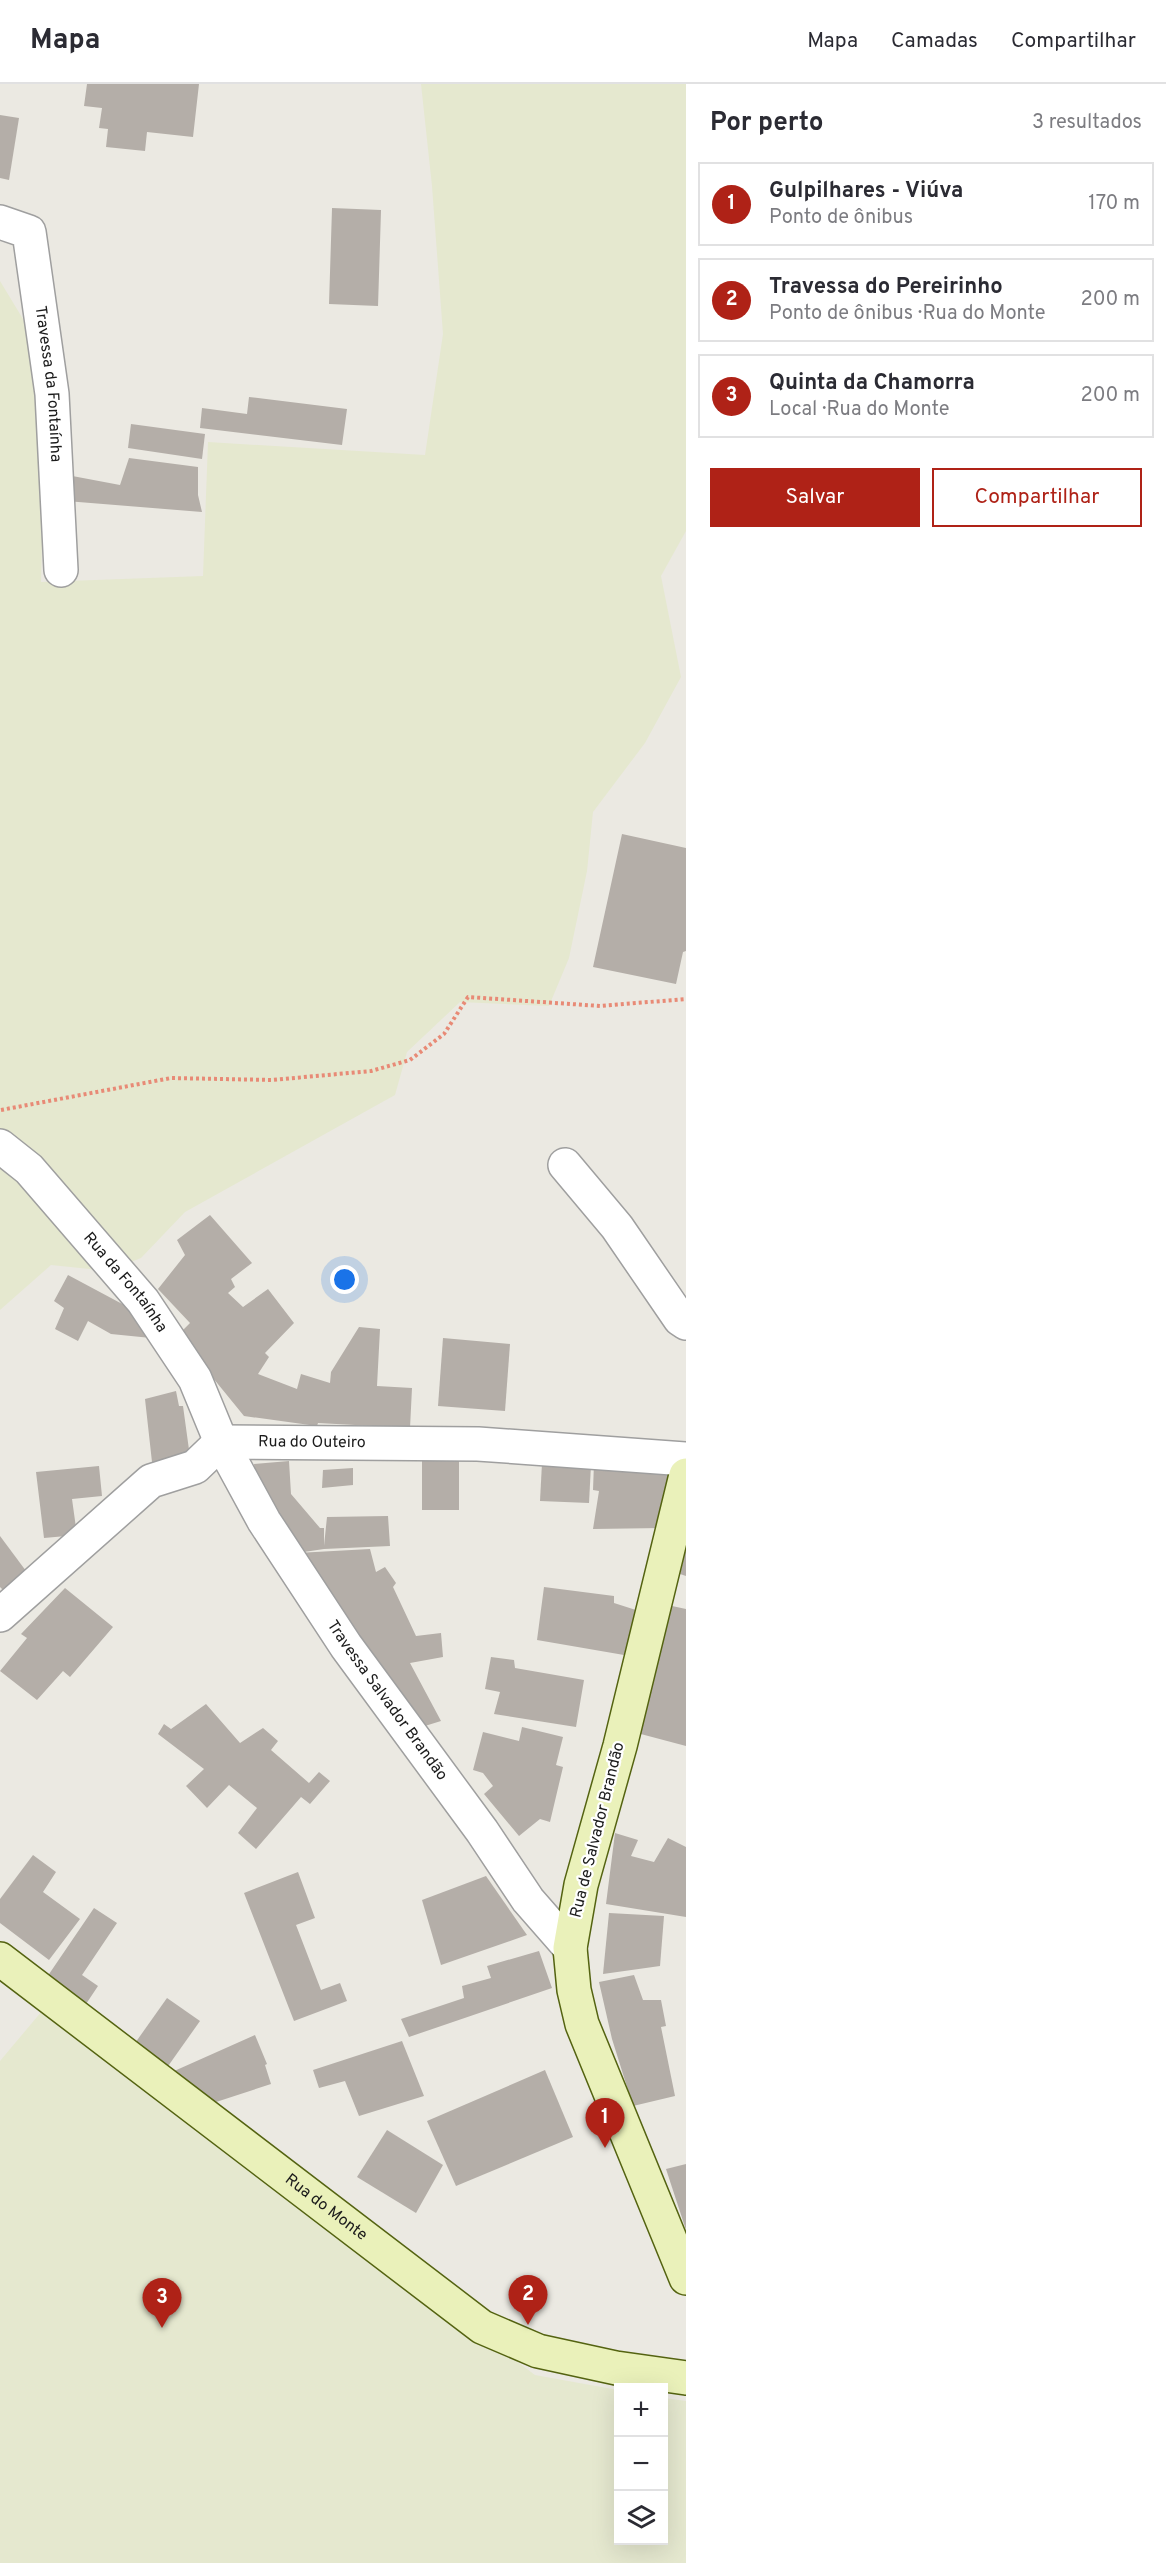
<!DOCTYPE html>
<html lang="pt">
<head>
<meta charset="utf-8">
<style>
	:root { --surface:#fff; --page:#f2f2f3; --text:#2b2b33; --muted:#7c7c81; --line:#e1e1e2; --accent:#af2217 }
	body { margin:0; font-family:Overpass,sans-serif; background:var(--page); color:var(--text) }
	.controls { position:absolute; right:18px; bottom:18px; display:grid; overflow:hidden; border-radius:0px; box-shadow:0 6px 24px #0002 }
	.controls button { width:54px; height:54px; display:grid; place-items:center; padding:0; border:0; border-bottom:2px solid var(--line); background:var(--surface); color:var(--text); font:30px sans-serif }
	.you { position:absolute; left:345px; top:1196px; width:21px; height:21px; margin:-15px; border:4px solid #fff; border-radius:50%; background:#1a73e8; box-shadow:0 0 0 9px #1a73e833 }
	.badge { display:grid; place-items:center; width:39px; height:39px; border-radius:50%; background:var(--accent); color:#fff; font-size:20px; font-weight:700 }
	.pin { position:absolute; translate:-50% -50px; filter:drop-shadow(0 2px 3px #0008) }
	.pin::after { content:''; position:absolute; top:32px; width:21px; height:18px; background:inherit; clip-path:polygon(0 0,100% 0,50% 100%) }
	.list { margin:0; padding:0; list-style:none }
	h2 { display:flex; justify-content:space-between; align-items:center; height:78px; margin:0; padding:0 24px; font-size:26px }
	h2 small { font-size:20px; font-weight:400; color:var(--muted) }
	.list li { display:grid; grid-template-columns:39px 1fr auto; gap:18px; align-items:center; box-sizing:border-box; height:84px; margin:0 12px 12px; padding:0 12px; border:2px solid var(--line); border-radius:0px }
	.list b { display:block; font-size:22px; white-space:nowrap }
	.list p { margin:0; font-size:20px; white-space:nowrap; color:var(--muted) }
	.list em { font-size:20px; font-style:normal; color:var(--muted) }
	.actions { display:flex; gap:12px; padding:18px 24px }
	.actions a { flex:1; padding:14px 0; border:2px solid var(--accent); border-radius:0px; text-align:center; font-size:21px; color:var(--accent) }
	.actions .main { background:var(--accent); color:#fff }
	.icon { flex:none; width:33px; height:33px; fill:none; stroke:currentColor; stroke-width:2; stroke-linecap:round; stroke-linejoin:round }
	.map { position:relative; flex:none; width:686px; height:2479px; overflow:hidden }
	header { display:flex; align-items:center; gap:36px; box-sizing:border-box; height:84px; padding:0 30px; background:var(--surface); border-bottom:2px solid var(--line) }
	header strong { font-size:28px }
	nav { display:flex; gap:33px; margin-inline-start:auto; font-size:21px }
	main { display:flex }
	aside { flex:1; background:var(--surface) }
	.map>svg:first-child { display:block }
</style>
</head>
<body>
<header>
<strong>Mapa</strong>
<nav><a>Mapa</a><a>Camadas</a><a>Compartilhar</a></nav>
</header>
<main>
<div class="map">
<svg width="686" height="2479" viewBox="0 0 686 2479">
	<rect width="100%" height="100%" fill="#ebe9e2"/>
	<g fill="#e5e8cf">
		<path d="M421 0H686V447L661 492 681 593 645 659 593 728 587 787 569 874 549 922 460 918 407 968 395 1011 185 1128 141 1174 109 1187 51 1181 0 1226V197L23 235 46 310 41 498 203 492 208 358 425 371 443 250 432 102Z"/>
		<path d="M42 1927 535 2291 618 2306V2456H664V2314L686 2317V2479H0V1977Z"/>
	</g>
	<g fill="#b4aea8">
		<path d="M87 0H199L193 53 147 48 145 67 106 63 108 45 99 44 102 24 84 22Z"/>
		<path d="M0 31 19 34 9 96 0 94Z"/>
		<path d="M332 124 381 126 378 222 329 220Z"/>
		<path d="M249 313 347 325 342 361 200 344 202 324 247 330Z"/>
		<path d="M131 340 205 350 202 375 128 364Z"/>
		<path d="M129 374 198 383V411L202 428 66 417 67 391 120 401Z"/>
		<path d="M622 750 686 764V867L683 868 676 900 593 883Z"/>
		<path d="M210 1131 252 1179 231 1195 235 1203 228 1209 243 1223 268 1205 294 1239 265 1269 269 1273 258 1290 297 1305 301 1290 330 1299 331 1288 359 1243 380 1245 377 1302 412 1304 410 1344 318 1339 317 1342 244 1332 178 1251 190 1239 158 1205 185 1171 177 1156Z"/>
		<path d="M68 1191 126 1222 128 1216 151 1254 111 1250 88 1237 78 1257 55 1245 64 1224 54 1217Z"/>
		<path d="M443 1254 510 1260 505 1327 438 1322Z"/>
		<path d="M176 1307 179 1322H183L190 1373 152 1378 145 1315Z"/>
		<rect x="422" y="1375" width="37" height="51"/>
		<path d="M289 1377 291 1410 320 1444H324V1462L327 1433 388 1432 390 1462 324 1465 297 1469 370 1465 376 1488 385 1483 396 1499 393 1503 416 1552 441 1549 443 1573 410 1579 441 1637 412 1646 257 1415 254 1380Z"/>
		<path d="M542 1379 591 1381 589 1419 540 1417Z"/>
		<path d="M594 1379H672L662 1444 593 1445 599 1407 593 1406Z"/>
		<path d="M99 1382 102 1412 72 1415 77 1451 44 1454 36 1388Z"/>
		<path d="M353 1384V1401L322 1404 323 1386Z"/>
		<path d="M0 1452 29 1491 6 1509 0 1503Z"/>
		<path d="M685 1468H686V1492L680 1490Z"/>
		<path d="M544 1503 614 1512V1519L639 1527 624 1571 537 1556Z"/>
		<path d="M65 1504 113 1543 70 1593 63 1587 37 1616 0 1587 27 1554 21 1550Z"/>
		<path d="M672 1522 686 1525V1662L637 1649Z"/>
		<path d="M491 1573 514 1576 515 1584 584 1596 576 1643 494 1630 500 1608 485 1605Z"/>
		<path d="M206 1620 240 1659 263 1644 278 1657 271 1666 309 1699 319 1688 330 1697 310 1720 301 1713 256 1765 238 1749 257 1724 229 1701 207 1724 186 1702 204 1685 158 1650 164 1640 171 1645Z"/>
		<path d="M522 1643 563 1653 556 1681 563 1683 550 1738 540 1735 519 1752 484 1710 493 1702 483 1689 473 1686 483 1648 519 1657Z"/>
		<path d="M615 1749 638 1756 631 1772 654 1778 668 1754 686 1763V1833L606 1820Z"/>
		<path d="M33 1771 56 1788 43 1808 80 1835 49 1876 0 1839V1815Z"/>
		<path d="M298 1788 315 1834 296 1841 321 1906 340 1899 347 1917 294 1937 244 1809Z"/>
		<path d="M486 1792 527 1851 441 1881 422 1816Z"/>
		<path d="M94 1824 117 1839 82 1891 98 1902 84 1923 45 1896Z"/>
		<path d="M609 1829 664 1832 660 1882 603 1890Z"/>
		<path d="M539 1867 552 1904 409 1953 401 1935 464 1914 462 1902 491 1894 487 1882Z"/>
		<path d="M634 1891 643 1916H661L666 1942 661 1943 675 2012 633 2022 612 1955 599 1898Z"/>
		<path d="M167 1914 200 1937 166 1985 133 1962Z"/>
		<path d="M255 1951 267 1980 265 1981 271 2000 213 2019 172 1988Z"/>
		<path d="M402 1957 424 2012 359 2032 345 1997 319 2004 313 1986Z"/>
		<path d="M545 1986 573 2053 456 2102 427 2037Z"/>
		<path d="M387 2046 443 2081 416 2129 357 2093Z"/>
		<path d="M686 2080V2146L666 2085Z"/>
	</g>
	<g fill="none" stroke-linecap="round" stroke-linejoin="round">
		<defs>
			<g id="street">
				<path id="s1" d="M0 138 29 148 52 310 61 486"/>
				<path id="s2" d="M0 1062 29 1085 143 1217 195 1295 221 1358 264 1437 346 1562 482 1747 528 1816 570 1864"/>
				<path d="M565 1081 617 1143 680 1235 686 1239"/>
				<path id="s3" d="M0 1531 151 1397 195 1383 221 1358 478 1360 686 1375"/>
			</g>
			<g id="secondary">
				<path d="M686 1391 620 1662 581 1801 570 1864 574 1906 582 1940 686 2194"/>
				<path id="s4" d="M0 1875 482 2243 538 2267 616 2284 686 2294"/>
			</g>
		</defs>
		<use href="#street" stroke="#9f9f9f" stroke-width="36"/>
		<use href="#secondary" stroke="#546311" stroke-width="36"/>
		<path stroke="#e88a76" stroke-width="4" stroke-dasharray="3 3" stroke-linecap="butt" d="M1 1026 171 994 272 996 371 987 410 976 444 950 468 913 600 922 686 915"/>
		<use href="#street" stroke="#fff" stroke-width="33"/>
		<use href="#secondary" stroke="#eaf1ba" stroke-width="33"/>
	</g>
	<g text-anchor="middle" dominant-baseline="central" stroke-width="4.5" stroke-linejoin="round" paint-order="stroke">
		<g font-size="16" fill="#1b1b1b" stroke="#fff">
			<text stroke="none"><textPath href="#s1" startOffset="184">Travessa da Fontaínha</textPath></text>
			<text stroke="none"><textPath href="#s2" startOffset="186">Rua da Fontaínha</textPath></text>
			<text stroke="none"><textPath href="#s3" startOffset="375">Rua do Outeiro</textPath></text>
			<text stroke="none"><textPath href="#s2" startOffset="681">Travessa Salvador Brandão</textPath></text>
			<text transform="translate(598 1746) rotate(-76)">Rua de Salvador Brandão</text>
			<text stroke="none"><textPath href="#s4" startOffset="410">Rua do Monte</textPath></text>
		</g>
	</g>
</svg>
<div class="controls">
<button>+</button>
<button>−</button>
<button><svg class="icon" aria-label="layers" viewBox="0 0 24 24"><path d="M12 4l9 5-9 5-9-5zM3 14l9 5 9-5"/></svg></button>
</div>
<div class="you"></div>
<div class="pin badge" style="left:605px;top:2064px">1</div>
<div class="pin badge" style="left:528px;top:2241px">2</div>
<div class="pin badge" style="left:162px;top:2244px">3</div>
</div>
<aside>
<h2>Por perto<small>3 resultados</small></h2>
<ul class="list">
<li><span class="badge">1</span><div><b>Gulpilhares - Viúva</b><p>Ponto de ônibus</p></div><em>170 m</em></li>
<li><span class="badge">2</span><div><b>Travessa do Pereirinho</b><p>Ponto de ônibus · Rua do Monte</p></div><em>200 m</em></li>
<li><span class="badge">3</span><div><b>Quinta da Chamorra</b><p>Local · Rua do Monte</p></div><em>200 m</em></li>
</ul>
<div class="actions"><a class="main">Salvar</a><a>Compartilhar</a></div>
</aside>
</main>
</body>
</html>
